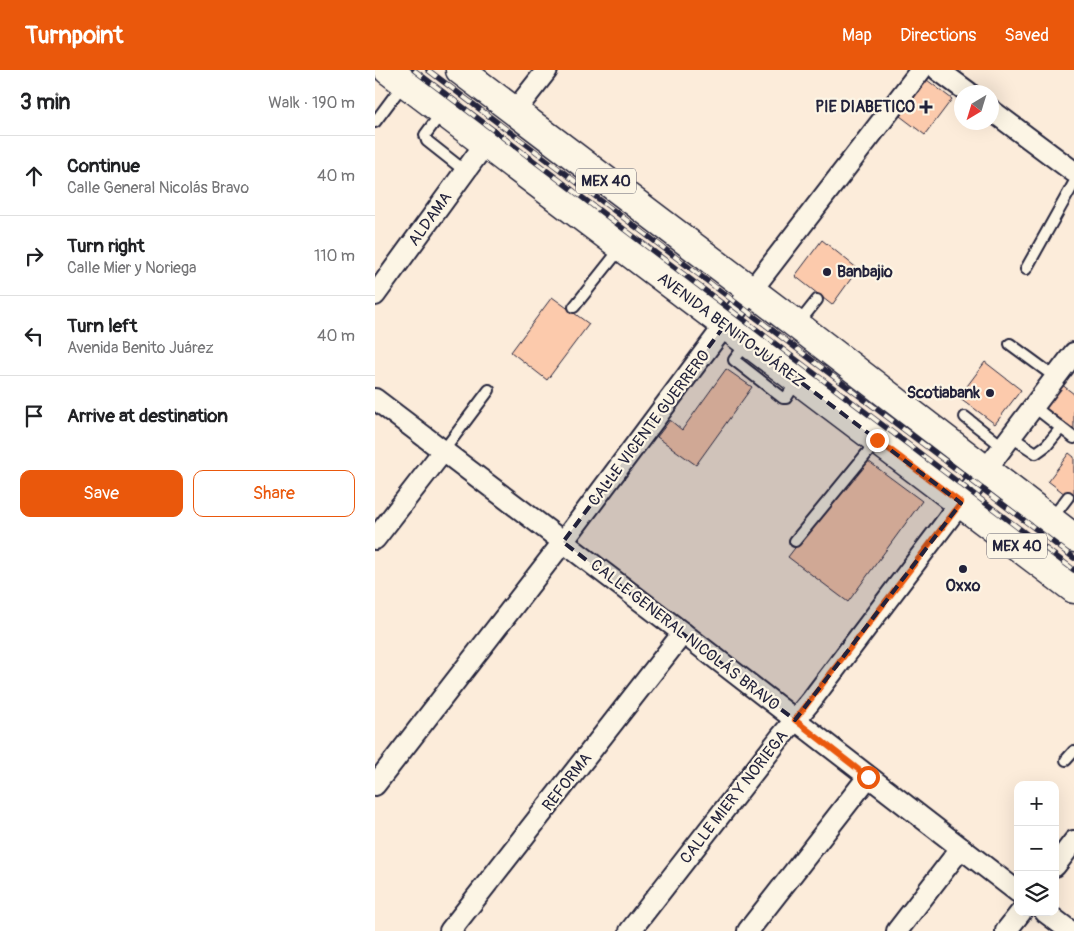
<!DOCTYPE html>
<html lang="en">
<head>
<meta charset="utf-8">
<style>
	:root { --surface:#fff; --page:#f2f2f2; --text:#202124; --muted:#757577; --line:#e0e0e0; --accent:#ea580c }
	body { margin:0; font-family:Pangolin,sans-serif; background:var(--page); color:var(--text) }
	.controls { position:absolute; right:15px; bottom:15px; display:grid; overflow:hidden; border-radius:10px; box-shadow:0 5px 20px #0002 }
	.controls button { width:45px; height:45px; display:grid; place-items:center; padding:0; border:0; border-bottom:1px solid var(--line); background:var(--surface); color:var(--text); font:25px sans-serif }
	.compass { position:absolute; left:579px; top:15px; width:45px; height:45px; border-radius:50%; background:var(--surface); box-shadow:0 5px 20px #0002; rotate:218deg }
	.stop { position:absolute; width:15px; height:15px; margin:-11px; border:4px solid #ea580c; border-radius:50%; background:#fff }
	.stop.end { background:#ea580c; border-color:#fff; box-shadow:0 1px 5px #0008 }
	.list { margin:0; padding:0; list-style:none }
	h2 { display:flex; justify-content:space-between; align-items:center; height:65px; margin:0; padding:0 20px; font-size:21px }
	h2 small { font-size:16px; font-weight:400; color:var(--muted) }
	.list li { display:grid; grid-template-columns:32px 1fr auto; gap:15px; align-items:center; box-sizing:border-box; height:80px; padding:0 20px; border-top:1px solid var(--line) }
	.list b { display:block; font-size:19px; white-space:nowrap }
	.list p { margin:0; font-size:16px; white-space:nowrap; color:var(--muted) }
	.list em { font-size:16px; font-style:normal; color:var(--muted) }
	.actions { display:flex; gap:10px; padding:15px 20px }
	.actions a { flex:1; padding:11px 0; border:1px solid var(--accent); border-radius:10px; text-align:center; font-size:18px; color:var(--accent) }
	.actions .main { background:var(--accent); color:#fff }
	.icon { flex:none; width:28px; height:28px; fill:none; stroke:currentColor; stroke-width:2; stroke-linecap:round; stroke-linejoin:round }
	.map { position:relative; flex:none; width:699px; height:861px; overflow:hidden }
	header { display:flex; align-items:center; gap:30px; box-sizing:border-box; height:70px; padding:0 25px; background:var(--accent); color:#fff }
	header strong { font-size:24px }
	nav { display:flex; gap:28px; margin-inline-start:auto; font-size:18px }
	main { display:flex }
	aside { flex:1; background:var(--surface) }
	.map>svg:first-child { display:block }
</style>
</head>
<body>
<header>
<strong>Turnpoint</strong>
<nav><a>Map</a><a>Directions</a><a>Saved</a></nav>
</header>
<main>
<aside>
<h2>3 min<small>Walk · 190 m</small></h2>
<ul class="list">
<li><svg class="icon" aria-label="ahead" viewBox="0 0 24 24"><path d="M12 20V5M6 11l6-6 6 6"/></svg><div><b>Continue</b><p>Calle General Nicolás Bravo</p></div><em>40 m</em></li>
<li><svg class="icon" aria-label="right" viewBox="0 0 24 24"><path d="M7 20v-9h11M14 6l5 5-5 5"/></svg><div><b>Turn right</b><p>Calle Mier y Noriega</p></div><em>110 m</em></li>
<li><svg class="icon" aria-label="left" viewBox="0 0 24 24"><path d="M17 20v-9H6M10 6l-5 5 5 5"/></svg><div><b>Turn left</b><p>Avenida Benito Juárez</p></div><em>40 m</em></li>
<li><svg class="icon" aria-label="arrive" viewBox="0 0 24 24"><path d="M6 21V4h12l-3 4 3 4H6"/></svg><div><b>Arrive at destination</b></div></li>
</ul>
<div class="actions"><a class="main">Save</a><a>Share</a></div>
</aside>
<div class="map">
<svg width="699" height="861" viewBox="0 0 699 861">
	<rect width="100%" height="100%" fill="#fcecda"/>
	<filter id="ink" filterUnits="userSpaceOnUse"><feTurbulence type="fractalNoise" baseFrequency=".02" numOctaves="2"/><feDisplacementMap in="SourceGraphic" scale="10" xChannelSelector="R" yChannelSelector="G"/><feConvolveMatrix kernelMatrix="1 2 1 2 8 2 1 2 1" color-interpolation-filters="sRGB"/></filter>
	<g filter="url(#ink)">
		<g fill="#fccaac" stroke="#22223b">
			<path d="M552 10 577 29 550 65 525 46Z"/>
			<path d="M447 170 483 199 457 235 420 206Z"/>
			<path d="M177 227 214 254 172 310 136 282Z"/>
			<path d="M610 292 646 320 620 354 584 327Z"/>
			<path d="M351 299 377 317 321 395 282 367 295 350 307 360Z"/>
			<path d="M686 314 699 324V359L669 337Z"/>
			<path d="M694 383 699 387V431L673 411Z"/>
			<path d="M489 388 547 431 473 532 413 487Z"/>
		</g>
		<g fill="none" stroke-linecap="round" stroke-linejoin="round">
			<defs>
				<g id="lane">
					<path d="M67 42 50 65 52 71 90 101"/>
					<path d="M0 52 29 13"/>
					<path d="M651 199 699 113"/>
					<path d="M199 237 246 178"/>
					<path d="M423 254 442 230"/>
					<path d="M372 273 359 290 408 328H411L422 311"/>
					<path d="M635 274 680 307"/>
					<path d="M658 336 699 368"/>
					<path d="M590 347 627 376"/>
					<path d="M635 366 661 383 672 375 686 358"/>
					<path d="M69 380 114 320"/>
					<path d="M677 448 693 427"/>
					<path d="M420 471 502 371"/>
					<path d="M691 690 699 681"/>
				</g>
				<g id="street">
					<path d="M563 0 593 22"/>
					<path d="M616 40 699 102"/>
					<path d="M139 42 172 0"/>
					<path d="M0 225 110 74"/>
					<path d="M0 329 308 563 643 822"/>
					<path d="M0 469 69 380"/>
					<path d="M0 715 188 472 350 255 546 0"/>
					<path d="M680 796 699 771"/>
					<path d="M670 842 695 861"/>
					<path d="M75 861 308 563"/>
					<path d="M255 861 405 668 435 632 699 283"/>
					<path d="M373 861 493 707"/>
					<path d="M522 861 586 778"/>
					<path d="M631 861 646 842"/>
				</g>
				<g id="primary">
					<path d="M13 0 699 519"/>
					<path d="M85 0 422 255 699 468"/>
				</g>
			</defs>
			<use href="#lane" stroke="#22223b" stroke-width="14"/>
			<use href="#street" stroke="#22223b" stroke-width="24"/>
			<use href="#primary" stroke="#22223b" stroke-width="31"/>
			<use href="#lane" stroke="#fcf5e5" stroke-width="10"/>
			<use href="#street" stroke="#fcf5e5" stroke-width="20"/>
			<use href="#primary" stroke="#fcf5e5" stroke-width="28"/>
			<defs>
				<g id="rail">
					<path d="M39 0 699 500"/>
					<path d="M53 0 699 488"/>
				</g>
			</defs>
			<use href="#rail" stroke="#22223b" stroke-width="5.5"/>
			<use href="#rail" stroke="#fcf5e5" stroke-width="4" stroke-dasharray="11" stroke-linecap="butt"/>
		</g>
	</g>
	<g fill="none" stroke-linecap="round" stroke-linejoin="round" filter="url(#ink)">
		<path stroke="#ea580c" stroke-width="6" d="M493 707 420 650 586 433 502 370"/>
	</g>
	<path fill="#22223b" fill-opacity="0.2" stroke="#22223b" stroke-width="4" stroke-dasharray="10 6" stroke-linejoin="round" d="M350 255 586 433 420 650 188 472Z"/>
	<g fill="#22223b" stroke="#fcf5e5" stroke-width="2">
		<path d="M548.5 29.5h5v5h5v5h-5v5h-5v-5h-5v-5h5z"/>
		<circle cx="452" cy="202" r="5"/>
		<circle cx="615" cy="323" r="5"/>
		<circle cx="588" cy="499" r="5"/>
	</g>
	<g text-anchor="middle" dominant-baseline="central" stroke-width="4.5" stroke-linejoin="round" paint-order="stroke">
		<g fill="#fcf5e5" stroke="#63616e" stroke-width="1">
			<rect x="201" y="98.5" width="60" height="25" rx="4"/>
			<rect x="612" y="463.5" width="60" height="25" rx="4"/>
		</g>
		<g font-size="15" font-weight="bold" fill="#22223b">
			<text x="231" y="111">MEX 40</text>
			<text x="642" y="476">MEX 40</text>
		</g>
		<g font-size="16" font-weight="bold" fill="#22223b" stroke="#fcf5e5" text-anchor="end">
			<text x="540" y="37">PIE DIABETICO</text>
			<text x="462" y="202" text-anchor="start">Banbajio</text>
			<text x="605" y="323">Scotiabank</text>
			<text x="588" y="516" text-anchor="middle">Oxxo</text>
		</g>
		<g font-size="16" fill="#22223b" stroke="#fcf5e5">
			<text transform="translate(55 149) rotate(-54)">ALDAMA</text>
			<text transform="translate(356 260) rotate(37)">AVENIDA BENITO JUÁREZ</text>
			<text transform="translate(274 358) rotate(-53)">CALLE VICENTE GUERRERO</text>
			<text transform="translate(310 565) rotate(38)">CALLE GENERAL NICOLÁS BRAVO</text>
			<text transform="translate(192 712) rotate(-52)">REFORMA</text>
			<text transform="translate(359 727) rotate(-52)">CALLE MIER Y NORIEGA</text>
		</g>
	</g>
</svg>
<div class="controls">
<button>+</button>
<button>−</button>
<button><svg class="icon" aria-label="layers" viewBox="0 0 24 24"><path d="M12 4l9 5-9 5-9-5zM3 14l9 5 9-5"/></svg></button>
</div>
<svg class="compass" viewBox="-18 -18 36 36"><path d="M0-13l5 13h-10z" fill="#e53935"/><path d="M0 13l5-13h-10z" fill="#757577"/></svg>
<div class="stop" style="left:493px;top:707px"></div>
<div class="stop end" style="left:502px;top:370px"></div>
</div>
</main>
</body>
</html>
